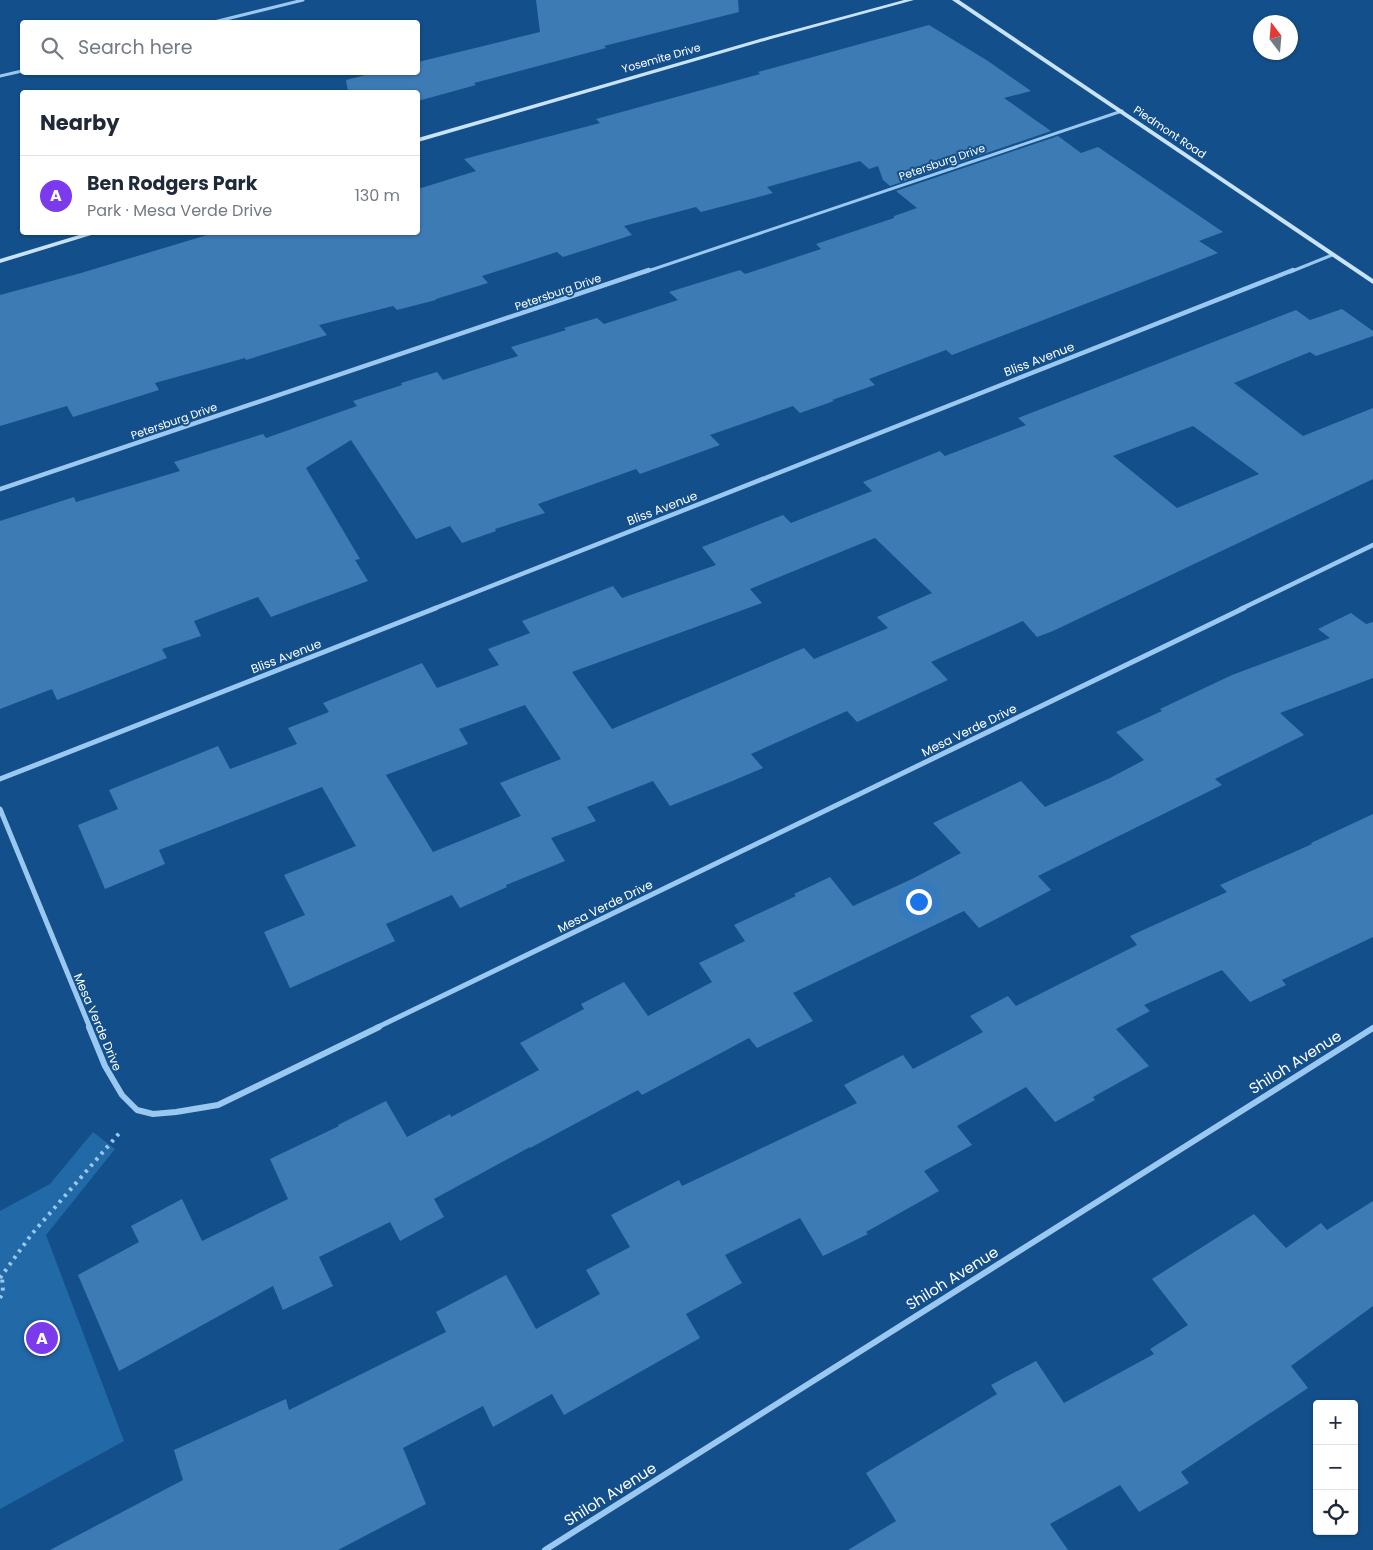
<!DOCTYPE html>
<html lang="en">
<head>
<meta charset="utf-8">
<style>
	:root { --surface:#fff; --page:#f6f6f7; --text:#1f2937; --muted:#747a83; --line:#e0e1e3; --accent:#7c3aed }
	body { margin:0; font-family:Poppins,sans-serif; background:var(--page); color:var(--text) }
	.controls { position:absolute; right:15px; bottom:15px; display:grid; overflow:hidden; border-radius:5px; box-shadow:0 1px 4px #0004 }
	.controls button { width:45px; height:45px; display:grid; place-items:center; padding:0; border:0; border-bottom:1px solid var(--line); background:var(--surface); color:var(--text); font:25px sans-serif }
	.compass { position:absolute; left:1253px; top:15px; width:45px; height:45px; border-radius:50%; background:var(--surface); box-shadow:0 1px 4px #0004; rotate:344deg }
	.you { position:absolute; left:918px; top:901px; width:18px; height:18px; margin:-12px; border:4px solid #fff; border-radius:50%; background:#1a73e8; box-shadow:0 0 0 8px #1a73e833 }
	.badge { display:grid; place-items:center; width:32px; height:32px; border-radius:50%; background:var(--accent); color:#fff; font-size:16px; font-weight:700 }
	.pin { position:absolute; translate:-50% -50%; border:2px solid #fff; box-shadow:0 1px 5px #0006 }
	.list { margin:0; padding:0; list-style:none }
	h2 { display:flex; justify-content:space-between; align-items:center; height:65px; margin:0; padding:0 20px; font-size:21px }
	h2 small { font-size:16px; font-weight:400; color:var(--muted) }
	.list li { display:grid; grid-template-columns:32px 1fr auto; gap:15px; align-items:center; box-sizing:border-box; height:80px; padding:0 20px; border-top:1px solid var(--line) }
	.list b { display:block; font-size:19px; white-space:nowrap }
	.list p { margin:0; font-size:16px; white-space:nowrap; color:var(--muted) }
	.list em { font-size:16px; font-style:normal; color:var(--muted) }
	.icon { flex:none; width:28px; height:28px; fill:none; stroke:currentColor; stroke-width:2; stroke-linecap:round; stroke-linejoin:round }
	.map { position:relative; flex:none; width:1373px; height:1550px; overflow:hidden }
	.search { position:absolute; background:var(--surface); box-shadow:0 1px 4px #0004; left:20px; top:20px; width:400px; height:55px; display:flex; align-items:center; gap:12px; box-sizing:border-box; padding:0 18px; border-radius:5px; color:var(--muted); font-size:19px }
	.panel { position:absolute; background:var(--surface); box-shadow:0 1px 4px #0004; left:20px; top:90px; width:400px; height:145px; border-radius:5px }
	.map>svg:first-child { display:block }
</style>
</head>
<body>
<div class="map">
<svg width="1373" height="1550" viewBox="0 0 1373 1550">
	<rect width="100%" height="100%" fill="#13508b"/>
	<path fill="#2269a8" d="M93 1132 115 1149 46 1235 124 1441 0 1509V1211L50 1184Z"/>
	<g fill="#3c7bb4" fill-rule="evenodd">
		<path d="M536 0H738L739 12 604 46 606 48 474 83 476 85 418 101V92H348L346 80 377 72H418V62L540 32Z"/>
		<path d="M929 25 988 61 1031 91 1004 98 1051 131 890 186 883 180 878 166 869 169 860 161 767 187 773 193 701 212 696 207 624 226 632 235 563 257 557 252 482 276 488 283 436 299V300L397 310 393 306 319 325 327 335 246 360 245 358 155 383 159 390 73 417 67 406 0 426V295L81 273 217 232H418V189L476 171 464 159 600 123 596 119 760 74 758 72Z"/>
		<path d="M1058 136 1081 153 1098 147 1223 232 1199 241 1218 253 952 355 946 350 869 379 875 385 832 400 834 401 800 413 793 406 710 435 720 445 640 474 636 469 538 504 545 513 495 529 496 531 462 543 450 526 416 539 351 440 306 468 360 559 355 560 368 581 271 617 258 597 194 621 201 636 162 649 167 658 57 700 52 689 0 709V521L74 497 76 502 180 471 174 462 263 434 266 438 357 406 353 401 402 385 401 383 437 372 443 380 518 356 511 347 566 330 564 328 597 318 604 324 678 300 669 292 740 270 745 274 821 249 816 244 894 218V216L917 208 896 191Z"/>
		<path d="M1342 309 1373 331V336L1316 356 1310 352 1234 383 1303 436 1373 408V479L1053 631 1037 637 1023 621 931 662 948 680 857 722 847 711 751 754 763 768 730 782 670 806 653 781 587 807 596 821 551 838 565 861 506 885 507 887 460 908 452 895 386 924 395 941 290 988 264 932 305 915 284 875 356 846 322 787 159 850 165 864 105 889 78 825 118 809 109 790 218 746 230 769 297 744 288 728 329 712 323 703 422 663 437 688 499 665 488 649 530 633 522 621 613 586 622 598 716 565 702 547 783 515 791 523 872 491 863 482 940 451 945 456 1026 425 1018 418 1296 310 1310 320ZM1193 426 1259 474 1177 508 1113 456ZM875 538 932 593 877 617 888 628 814 659 804 648 612 729 572 672 762 603 750 589ZM525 705 561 759 500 783 521 816 433 852 386 775 468 744 459 729Z"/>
		<path d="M1351 613 1366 624 1373 622V678L1280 713 1304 735 1215 779 1222 785 1038 876 1051 890 979 928 964 911 793 993 813 1021 757 1048 749 1038 642 1095 638 1090 530 1148V1147L434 1199 444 1217 400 1241 390 1222 319 1257 333 1286 283 1310 273 1286 119 1371 78 1275 139 1242 131 1226 182 1199 202 1241 288 1199 270 1159 339 1126 338 1125 386 1101 407 1137 450 1114 451 1117 539 1070 520 1043 584 1009 581 1004 624 982 648 1016 712 982 699 963 745 941 734 925 796 896 794 894 830 877 853 906 912 879 961 853 933 823 1021 781 1045 807 1110 778 1144 760 1116 732 1162 711 1160 709 1232 675 1330 638 1318 629Z"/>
		<path d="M1373 814V937L1282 980 1286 985 1250 1002 1222 970 1144 1005 1150 1011 1116 1029 1149 1066 1093 1097 1095 1100 1055 1122 1026 1087 957 1126 972 1145 924 1171 939 1191 866 1232 868 1234 823 1256 800 1218 725 1255 742 1283 686 1314 700 1338 564 1415 552 1394 493 1427 483 1406 403 1448 426 1504 338 1550H50L183 1480 174 1450 286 1399 289 1410 446 1332 436 1312 506 1275 536 1329 600 1294 586 1270 630 1247 611 1215 679 1180 682 1186 857 1103 844 1085 903 1055 913 1069 983 1032 970 1016 1008 996 1016 1006 1137 945 1130 936 1227 892 1220 885 1312 844 1311 843Z"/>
		<path d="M1373 1201V1306L1291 1366 1308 1388 1181 1472 1189 1483 1139 1512 1120 1485 1050 1524 1068 1550H848L896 1521 866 1473 997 1394 991 1385 1036 1361 1064 1403 1154 1354 1150 1349 1188 1325 1152 1279 1254 1214 1286 1248 1321 1223 1327 1230Z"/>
	</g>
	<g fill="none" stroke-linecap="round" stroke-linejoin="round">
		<g stroke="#9bc8f0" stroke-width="4" stroke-dasharray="3 5" stroke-linecap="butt">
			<path d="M0 1278 31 1235 122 1130"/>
			<path d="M0 1298 3 1292 2 1277"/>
		</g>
		<g stroke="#9bc8f0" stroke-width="3">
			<path d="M214 22 303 0"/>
			<path d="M0 76 22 71"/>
			<path d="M645 272 1122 111"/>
			<path d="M1290 272 1332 255"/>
		</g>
		<g stroke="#9bc8f0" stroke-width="4.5">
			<path d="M0 489 649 270"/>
			<path d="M433 609 1293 270"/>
			<path d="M1241 609 1373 545"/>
		</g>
		<g stroke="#9bc8f0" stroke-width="5">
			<path d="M0 779 436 608"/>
			<path d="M0 809 90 1028"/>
			<path d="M376 1028 1244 608"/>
		</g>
		<g stroke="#9bc8f0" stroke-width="6">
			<path d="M89 1027 105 1066 122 1095 137 1110 153 1114 176 1112 218 1105 379 1027"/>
			<path d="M545 1550 1373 1028"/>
		</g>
		<g fill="#c9e3fb" fill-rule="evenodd">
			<path d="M904 0H914L771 39 418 142V138L767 37Z"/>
			<path d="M952 0H959L1373 279V284Z"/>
			<path d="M89 232H101L0 263V259Z"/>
		</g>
	</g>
	<g text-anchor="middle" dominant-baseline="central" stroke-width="4" stroke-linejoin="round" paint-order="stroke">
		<g font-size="11" fill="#fff" stroke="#13508b">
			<text transform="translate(661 58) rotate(-16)">Yosemite Drive</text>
			<text transform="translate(1170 132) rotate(34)">Piedmont Road</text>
			<text transform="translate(942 162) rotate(-19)">Petersburg Drive</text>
			<text transform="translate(558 292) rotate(-19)">Petersburg Drive</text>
			<text transform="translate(174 421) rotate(-19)">Petersburg Drive</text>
		</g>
		<g font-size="12" fill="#fff" stroke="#13508b">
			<text transform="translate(1039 359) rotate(-21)">Bliss Avenue</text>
			<text transform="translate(662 508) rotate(-21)">Bliss Avenue</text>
			<text transform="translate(286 656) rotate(-21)">Bliss Avenue</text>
			<text transform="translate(969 730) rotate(-26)">Mesa Verde Drive</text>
			<text transform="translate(605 906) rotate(-26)">Mesa Verde Drive</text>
			<text transform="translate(98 1022) rotate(67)">Mesa Verde Drive</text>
		</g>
		<g font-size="15" fill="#fff" stroke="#13508b">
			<text transform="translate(1295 1062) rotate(-32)">Shiloh Avenue</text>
			<text transform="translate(952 1278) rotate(-32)">Shiloh Avenue</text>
			<text transform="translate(610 1494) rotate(-32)">Shiloh Avenue</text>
		</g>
	</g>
</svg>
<div class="controls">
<button>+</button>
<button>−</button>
<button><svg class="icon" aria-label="locate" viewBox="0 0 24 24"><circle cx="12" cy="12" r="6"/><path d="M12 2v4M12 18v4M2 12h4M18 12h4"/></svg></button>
</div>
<svg class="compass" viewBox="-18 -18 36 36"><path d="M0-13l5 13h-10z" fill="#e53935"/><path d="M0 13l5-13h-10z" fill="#747a83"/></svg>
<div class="you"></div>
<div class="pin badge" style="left:42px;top:1338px">A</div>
<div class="search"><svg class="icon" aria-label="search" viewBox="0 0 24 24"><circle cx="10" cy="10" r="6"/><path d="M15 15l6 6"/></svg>Search here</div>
<section class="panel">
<h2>Nearby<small></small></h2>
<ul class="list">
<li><span class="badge">A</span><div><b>Ben Rodgers Park</b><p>Park · Mesa Verde Drive</p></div><em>130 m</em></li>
</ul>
</section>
</div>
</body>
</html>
